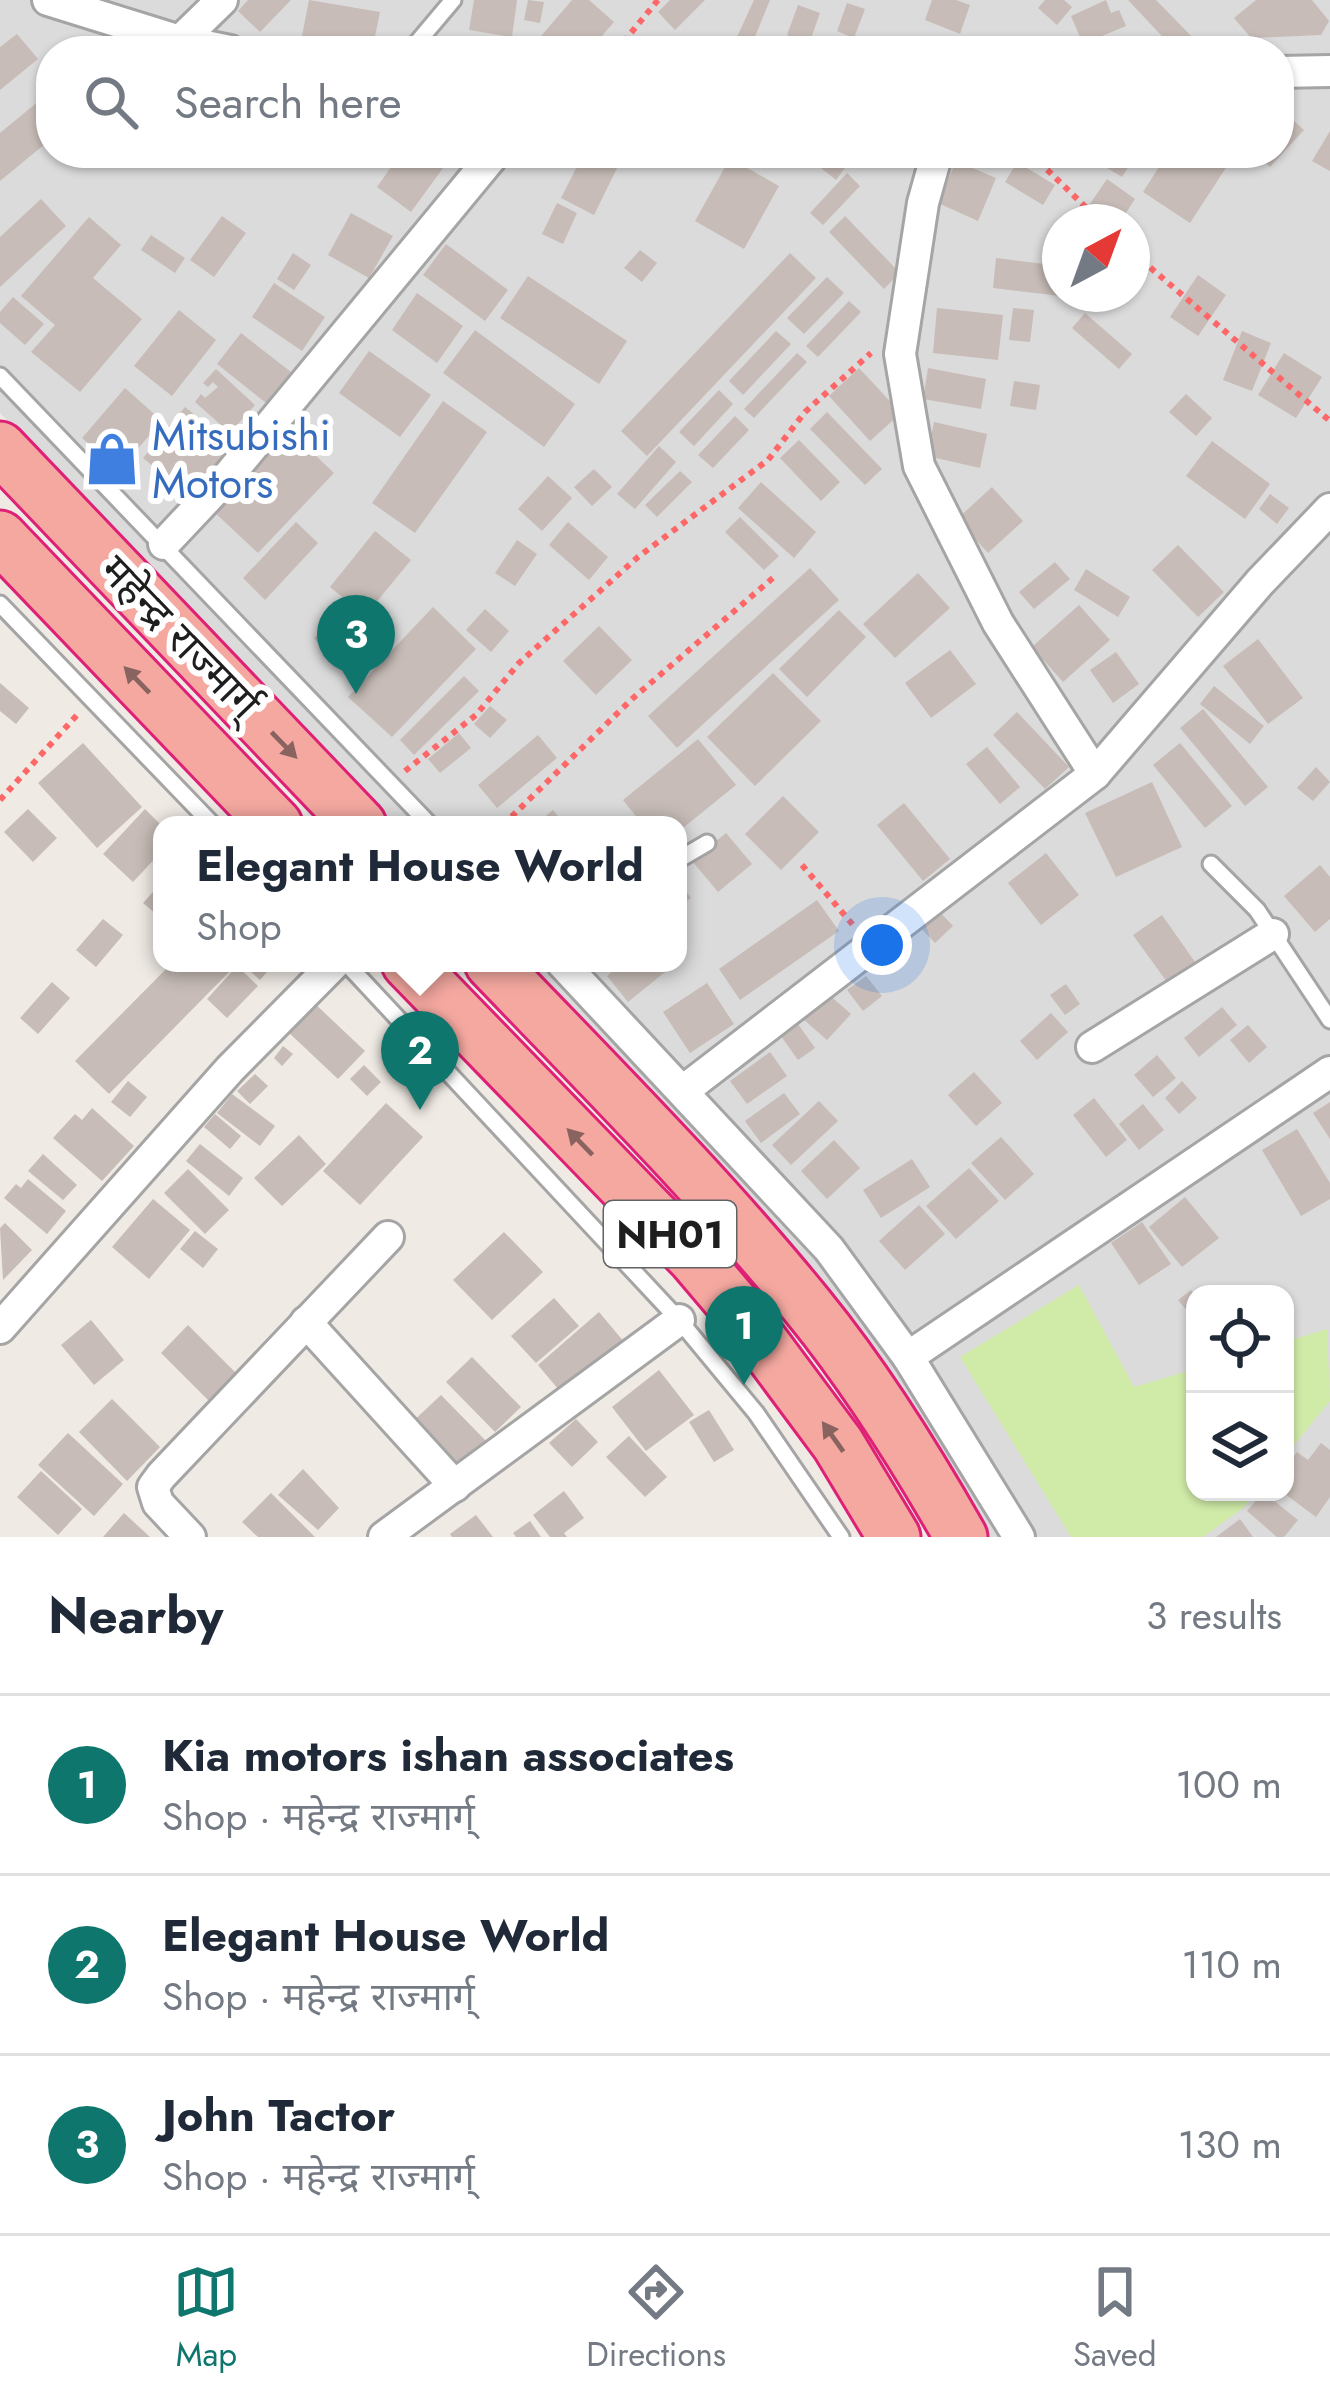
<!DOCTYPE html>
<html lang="en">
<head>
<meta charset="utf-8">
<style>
	:root { --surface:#fff; --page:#f2f2f3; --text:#1f2937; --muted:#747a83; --line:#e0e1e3; --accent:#0f766e }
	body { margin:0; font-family:Jost,"Noto Sans Devanagari",sans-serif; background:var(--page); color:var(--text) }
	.controls { position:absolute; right:36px; bottom:36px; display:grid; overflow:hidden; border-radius:24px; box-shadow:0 3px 9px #0004 }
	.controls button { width:108px; height:108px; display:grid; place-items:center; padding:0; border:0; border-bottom:3px solid var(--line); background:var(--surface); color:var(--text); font:60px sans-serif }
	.compass { position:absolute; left:1042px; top:204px; width:108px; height:108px; border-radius:50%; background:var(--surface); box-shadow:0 3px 9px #0004; rotate:41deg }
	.you { position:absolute; left:882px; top:945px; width:42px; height:42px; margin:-30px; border:9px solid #fff; border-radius:50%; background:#1a73e8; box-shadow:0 0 0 18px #1a73e833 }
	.badge { display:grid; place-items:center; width:78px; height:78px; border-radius:50%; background:var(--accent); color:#fff; font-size:39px; font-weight:700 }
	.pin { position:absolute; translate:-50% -99px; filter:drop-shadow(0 3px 6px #0008) }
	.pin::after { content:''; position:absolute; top:63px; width:42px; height:36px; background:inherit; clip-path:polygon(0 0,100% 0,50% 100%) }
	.popup { position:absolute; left:153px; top:816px; width:534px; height:156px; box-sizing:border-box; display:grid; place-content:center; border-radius:24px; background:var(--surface); filter:drop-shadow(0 3px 9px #0005); font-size:39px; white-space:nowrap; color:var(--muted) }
	.popup b { font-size:45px; color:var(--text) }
	.popup::after { content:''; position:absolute; left:50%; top:100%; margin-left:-24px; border:24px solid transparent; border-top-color:var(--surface) }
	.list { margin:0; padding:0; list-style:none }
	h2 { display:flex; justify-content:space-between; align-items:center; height:156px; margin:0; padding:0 48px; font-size:51px }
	h2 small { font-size:39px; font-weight:400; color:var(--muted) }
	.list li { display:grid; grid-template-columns:78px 1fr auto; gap:36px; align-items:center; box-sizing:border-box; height:180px; padding:0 48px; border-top:3px solid var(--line) }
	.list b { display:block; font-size:45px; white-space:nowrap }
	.list p { margin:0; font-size:39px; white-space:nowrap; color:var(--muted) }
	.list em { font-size:39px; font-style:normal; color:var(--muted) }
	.icon { flex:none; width:66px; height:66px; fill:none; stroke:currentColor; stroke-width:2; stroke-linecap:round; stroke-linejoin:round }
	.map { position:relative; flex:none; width:1330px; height:1537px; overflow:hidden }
	.search { position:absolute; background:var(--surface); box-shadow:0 3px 9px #0004; left:36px; right:36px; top:36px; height:132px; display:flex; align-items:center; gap:30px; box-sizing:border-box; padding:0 42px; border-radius:48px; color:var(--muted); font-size:45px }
	.sheet { height:696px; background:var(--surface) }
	nav { display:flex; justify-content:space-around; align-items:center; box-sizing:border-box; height:168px; border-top:3px solid var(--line); background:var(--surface); font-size:33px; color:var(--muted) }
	nav a { display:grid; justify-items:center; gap:6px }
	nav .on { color:var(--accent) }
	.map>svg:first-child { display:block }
</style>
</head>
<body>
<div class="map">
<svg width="1330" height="1537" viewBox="0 0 1330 1537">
	<rect width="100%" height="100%" fill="#efeae4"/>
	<path fill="#dcdbdb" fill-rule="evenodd" d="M0 0H1330V1537H986L874 1354 796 1248 525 963H678V825H395L172 587 0 413ZM51 51H1279V153H51ZM1060 222H1132V294H1060ZM1195 1294H1285V1492H1195Z"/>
	<g fill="#d0eba8">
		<path d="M1079 1285 1134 1387 1195 1369V1492H1256L1243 1508 1203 1537H1071L960 1357Z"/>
		<path d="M1327 1329 1330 1401 1285 1456V1342Z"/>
	</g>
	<g fill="#c7bcb7">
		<path d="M248 0H291L260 32 238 11Z"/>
		<path d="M309 0 380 12 372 51 302 36Z"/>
		<path d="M474 0H517L512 37 469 30Z"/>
		<path d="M528 0 544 2 540 23 524 20Z"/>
		<path d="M572 0H589L614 22 589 51H545L536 42Z"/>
		<path d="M670 0H705L675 30 658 12Z"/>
		<path d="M754 0H770L752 44 737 37Z"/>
		<path d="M932 0H956L970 5 960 34 925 20Z"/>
		<path d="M1045 0H1064L1072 7 1057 25 1038 8Z"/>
		<path d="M1106 0 1111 13 1119 10 1126 26 1083 44 1071 16Z"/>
		<path d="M1128 0H1156L1196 41 1186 51H1176Z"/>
		<path d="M1256 0H1312L1329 21 1321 35 1251 38 1234 18Z"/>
		<path d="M847 3 865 9 854 38 837 31Z"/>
		<path d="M798 5 820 13 809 44 787 35Z"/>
		<path d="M17 34 38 59 0 90V47Z"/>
		<path d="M51 91V139L0 181V133Z"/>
		<path d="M1279 107 1304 130 1270 167 1254 153H1279Z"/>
		<path d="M1330 131V171L1312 161Z"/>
		<path d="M401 153H454L411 212 377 187Z"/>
		<path d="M584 153 623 156 594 215 561 198Z"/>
		<path d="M816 153H856L836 180 811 160Z"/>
		<path d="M1082 153H1127L1134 158 1122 177Z"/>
		<path d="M1168 153H1206L1227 166 1190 223 1143 192Z"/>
		<path d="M730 158 779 186 744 249 695 221Z"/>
		<path d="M956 161 996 178 978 221 938 203Z"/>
		<path d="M1017 162 1055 185 1043 205 1005 182Z"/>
		<path d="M847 173 860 186 823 225 810 213Z"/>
		<path d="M1107 179 1135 199 1120 222H1089L1081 217Z"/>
		<path d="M41 199 66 226 0 287V237Z"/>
		<path d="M557 203 577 213 563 244 542 234Z"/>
		<path d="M351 213 393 236 369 278 328 255Z"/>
		<path d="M222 216 246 233 214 277 190 260Z"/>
		<path d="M845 216 900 273 884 289 829 232Z"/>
		<path d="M89 217 121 245 93 278 142 319 80 392 31 352 55 325 21 296Z"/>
		<path d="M151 235 185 258 175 273 141 250Z"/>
		<path d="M446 244 508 290 485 321 423 275Z"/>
		<path d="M640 250 657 263 642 282 624 268Z"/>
		<path d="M293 253 311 265 294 290 277 279Z"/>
		<path d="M790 253 816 278 647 456 621 431Z"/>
		<path d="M996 258 1060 266V296L993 288Z"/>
		<path d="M1198 275 1226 295 1198 336 1170 317Z"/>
		<path d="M528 276 627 341 599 384 500 318Z"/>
		<path d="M827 277 844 293 804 334 787 318Z"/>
		<path d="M274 283 325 317 302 351 252 317Z"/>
		<path d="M417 293 463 326 437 363 392 330Z"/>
		<path d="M1089 294H1109L1101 307 1087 298Z"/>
		<path d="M13 297 44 324 25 345 0 323V312Z"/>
		<path d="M849 301 861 312 818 357 806 346Z"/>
		<path d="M937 308 1003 315 998 360 933 353Z"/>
		<path d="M1013 308 1034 310 1030 342 1009 340Z"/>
		<path d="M179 310 216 340 172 396 134 366Z"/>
		<path d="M1085 313 1132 354 1119 369 1072 328Z"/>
		<path d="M475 330 575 404 544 447 443 373Z"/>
		<path d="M776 331 791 344 743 395 729 381Z"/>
		<path d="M1242 331 1271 343 1252 391 1223 380Z"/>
		<path d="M241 333 291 372 266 403 217 364Z"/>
		<path d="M369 351 431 395 400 437 339 393Z"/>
		<path d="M797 353 807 362 754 418 744 409Z"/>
		<path d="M1284 353 1322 377 1296 418 1258 395Z"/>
		<path d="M859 368 901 413 870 441 829 396Z"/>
		<path d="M928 368 986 379 981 409 923 399Z"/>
		<path d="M216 369 255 405 230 433 195 402 201 394 205 398 218 387 213 382 208 387 203 383Z"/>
		<path d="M1014 381 1040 385 1036 410 1010 406Z"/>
		<path d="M125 388 162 421 119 470 82 438Z"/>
		<path d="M719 390 733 404 694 446 679 432Z"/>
		<path d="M1186 394 1212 418 1196 436 1169 412Z"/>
		<path d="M443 401 487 432 415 533 372 503Z"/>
		<path d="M185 407 233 446 191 497 143 458Z"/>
		<path d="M827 412 882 469 865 485 810 429Z"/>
		<path d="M735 416 749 430 713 468 698 455Z"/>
		<path d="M934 422 987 434 980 468 927 456Z"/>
		<path d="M289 430 334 473 258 553 213 511Z"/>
		<path d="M799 440 840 482 821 501 780 458Z"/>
		<path d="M1212 441 1270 484 1245 519 1186 476Z"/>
		<path d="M659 446 676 462 635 509 617 494Z"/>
		<path d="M594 469 612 487 592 506 574 487Z"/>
		<path d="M680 471 692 482 657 517 645 505Z"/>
		<path d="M548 476 572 498 542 531 518 509Z"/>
		<path d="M761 482 816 532 794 558 738 508Z"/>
		<path d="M992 487 1023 521 988 553 957 519Z"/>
		<path d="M1270 494 1289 508 1277 524 1259 509Z"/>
		<path d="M740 517 779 556 764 570 725 532Z"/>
		<path d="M296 522 318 543 265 600 243 578Z"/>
		<path d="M568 522 608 557 589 580 549 545Z"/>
		<path d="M375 531 411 560 365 616 330 587Z"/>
		<path d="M517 540 537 554 515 586 495 573Z"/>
		<path d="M1178 545 1224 592 1198 617 1152 570Z"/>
		<path d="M1055 562 1070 579 1034 609 1019 592Z"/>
		<path d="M810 568 839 600 677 748 648 716Z"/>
		<path d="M1086 569 1130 597 1118 617 1074 590Z"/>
		<path d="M918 573 950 608 895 658 863 624Z"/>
		<path d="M1079 605 1110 640 1063 682 1032 647Z"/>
		<path d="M433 607 476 649 392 737 348 697Z"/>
		<path d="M485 609 509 631 491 652 466 630Z"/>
		<path d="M345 610 362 627 330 655 314 638Z"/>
		<path d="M839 610 866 637 807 697 779 669Z"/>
		<path d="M599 626 632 660 596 695 563 661Z"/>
		<path d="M1258 639 1303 698 1268 724 1223 666Z"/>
		<path d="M950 650 976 684 931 718 905 683Z"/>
		<path d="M1116 652 1139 684 1113 703 1090 670Z"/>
		<path d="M773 673 821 721 755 786 707 737Z"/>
		<path d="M464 676 479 691 414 755 400 740Z"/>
		<path d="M0 683 29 708 16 724 0 711Z"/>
		<path d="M1214 686 1264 726 1250 744 1200 704Z"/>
		<path d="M490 706 507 720 490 738 474 724Z"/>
		<path d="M1203 709 1268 787 1245 806 1180 728Z"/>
		<path d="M1017 712 1069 767 1045 789 993 735Z"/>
		<path d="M459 733 471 748 440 773 428 759Z"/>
		<path d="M538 735 557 758 497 808 478 785Z"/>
		<path d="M698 739 736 785 678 832V825H643L623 800Z"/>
		<path d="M83 743 142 807 97 848 38 783Z"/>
		<path d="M1180 743 1232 806 1205 828 1153 765Z"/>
		<path d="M987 747 1020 787 1000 804 966 764Z"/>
		<path d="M1316 767 1330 782 1313 801 1297 788Z"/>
		<path d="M1152 782 1182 847 1116 877 1085 813Z"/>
		<path d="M783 796 819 832 781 870 745 834Z"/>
		<path d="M904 803 950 859 923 881 877 825Z"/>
		<path d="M28 809 57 838 33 862 4 832Z"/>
		<path d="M145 809 162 826V851L133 882 103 854Z"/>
		<path d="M553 810 565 825H535Z"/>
		<path d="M726 833 752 864 718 892 692 861Z"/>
		<path d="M1046 853 1079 895 1041 925 1008 883Z"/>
		<path d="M1320 865 1330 877V919L1315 932 1284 896Z"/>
		<path d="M678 880 691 898 678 907Z"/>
		<path d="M162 882V919L143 903Z"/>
		<path d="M817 900 839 931 740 1000 719 969Z"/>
		<path d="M935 907 953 926 935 943 917 924Z"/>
		<path d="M1162 915 1195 962 1167 982 1133 935Z"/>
		<path d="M103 919 123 935 96 967 76 950Z"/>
		<path d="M172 963H238L109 1094 75 1061Z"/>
		<path d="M241 963H275L260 980Z"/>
		<path d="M622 963H676L628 1002 607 976Z"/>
		<path d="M237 966 258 986 227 1018 207 999Z"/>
		<path d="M866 976 882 996 863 1011 847 990Z"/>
		<path d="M52 982 70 998 38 1034 20 1018Z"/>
		<path d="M707 983 734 1024 690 1053 663 1012Z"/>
		<path d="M1066 984 1080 1004 1065 1015 1050 995Z"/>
		<path d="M827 993 851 1014 827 1040 803 1019Z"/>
		<path d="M313 1002 365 1051 338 1079 286 1030Z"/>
		<path d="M1222 1007 1237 1025 1199 1057 1184 1038Z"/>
		<path d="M1051 1013 1068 1032 1037 1060 1020 1041Z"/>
		<path d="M793 1017 815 1048 798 1060 776 1029Z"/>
		<path d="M1248 1025 1267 1047 1249 1063 1230 1040Z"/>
		<path d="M283 1046 293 1054 282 1066 274 1058Z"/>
		<path d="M770 1052 787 1076 747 1104 730 1081Z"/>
		<path d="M1157 1055 1176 1078 1153 1097 1134 1075Z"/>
		<path d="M364 1065 381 1082 367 1096 350 1079Z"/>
		<path d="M974 1072 1002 1103 976 1126 948 1095Z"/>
		<path d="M255 1074 268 1086 250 1104 237 1091Z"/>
		<path d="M128 1081 147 1097 130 1117 111 1102Z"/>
		<path d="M1182 1081 1197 1098 1179 1114 1165 1098Z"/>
		<path d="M784 1093 800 1114 761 1143 745 1121Z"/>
		<path d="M232 1094 275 1126 260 1146 217 1113Z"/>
		<path d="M1094 1098 1127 1140 1106 1157 1073 1115Z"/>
		<path d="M819 1101 838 1121 791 1165 772 1145Z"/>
		<path d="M1330 1102V1139L1313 1113Z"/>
		<path d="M386 1103 423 1137 360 1205 323 1171Z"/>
		<path d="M1143 1104 1164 1130 1139 1150 1119 1124Z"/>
		<path d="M92 1108 134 1146 102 1181 53 1138 75 1114 82 1120Z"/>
		<path d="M215 1114 241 1136 230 1149 204 1127Z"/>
		<path d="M1297 1129 1330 1183V1199L1301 1216 1262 1150Z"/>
		<path d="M299 1135 326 1164 282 1206 254 1178Z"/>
		<path d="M1001 1137 1034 1174 1005 1200 971 1163Z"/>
		<path d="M834 1140 860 1168 827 1199 801 1171Z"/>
		<path d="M200 1144 243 1178 229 1196 186 1161Z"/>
		<path d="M43 1154 77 1185 63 1200 28 1171Z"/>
		<path d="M912 1159 930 1187 881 1218 863 1190Z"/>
		<path d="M969 1168 999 1201 956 1239 926 1206Z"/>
		<path d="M188 1169 229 1210 205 1234 164 1193Z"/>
		<path d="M28 1179 66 1211 47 1234 4 1198 16 1184 21 1188Z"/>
		<path d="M1185 1197 1219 1238 1182 1267 1149 1227Z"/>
		<path d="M153 1199 190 1230 149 1279 112 1247Z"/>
		<path d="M919 1205 945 1234 905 1270 879 1241Z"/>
		<path d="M1142 1222 1171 1264 1139 1285 1111 1243Z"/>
		<path d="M5 1223 32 1250 3 1280 0 1228Z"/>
		<path d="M195 1231 218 1249 203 1268 180 1249Z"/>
		<path d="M504 1232 543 1272 492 1320 453 1280Z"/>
		<path d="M1191 1290 1195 1295V1321L1178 1300Z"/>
		<path d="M554 1298 579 1326 536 1363 511 1336Z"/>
		<path d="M599 1312 625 1343 564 1396 538 1365Z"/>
		<path d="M91 1320 124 1360 94 1385 61 1345Z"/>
		<path d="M188 1325 241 1378 213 1405 161 1353Z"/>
		<path d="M472 1357 521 1407 495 1432 446 1382Z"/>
		<path d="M659 1370 694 1415 646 1451 612 1407Z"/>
		<path d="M441 1395 487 1442 455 1473 408 1426Z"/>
		<path d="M112 1399 160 1447 127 1481 79 1432Z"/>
		<path d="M709 1410 734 1450 714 1462 689 1422Z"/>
		<path d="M576 1419 598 1442 572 1467 549 1443Z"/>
		<path d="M68 1433 123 1484 94 1516 38 1465Z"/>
		<path d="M629 1436 667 1477 645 1497 606 1457Z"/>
		<path d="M1321 1443 1330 1450V1497L1316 1517 1285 1494V1468L1297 1452 1308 1460Z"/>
		<path d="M303 1469 339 1508 318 1530 278 1495Z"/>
		<path d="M41 1471 82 1509 58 1535 17 1497Z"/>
		<path d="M564 1491 584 1518 564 1533 567 1537H550L533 1515Z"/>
		<path d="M1263 1492 1298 1520 1284 1537H1277L1247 1511Z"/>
		<path d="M271 1493 315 1537H258L242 1522Z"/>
		<path d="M124 1513 150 1537H103Z"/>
		<path d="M476 1515 493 1537H452L450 1534Z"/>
		<path d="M1240 1519 1253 1537H1216Z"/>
		<path d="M530 1521 541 1537H516L513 1533Z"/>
	</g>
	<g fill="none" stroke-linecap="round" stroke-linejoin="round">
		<defs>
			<g id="service">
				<path d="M410 51 453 0"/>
				<path d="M0 376 430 825"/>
				<path d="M0 604 213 825"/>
				<path d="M678 860 707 843"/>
				<path d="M1211 864 1257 910 1330 1020"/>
				<path d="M346 963 679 1320 756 1413 841 1537"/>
			</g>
			<g id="minor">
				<path d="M48 0 180 41 230 51"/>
				<path d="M180 41 222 0"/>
				<path d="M1279 72 1330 71"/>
				<path d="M937 153 923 203 900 354 919 466 998 623 1095 774"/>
				<path d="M164 544 229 475 495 153"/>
				<path d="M562 963 829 1249 908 1357 1019 1537"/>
				<path d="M1092 1047 1273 934"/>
				<path d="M683 1091 1095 774 1260 582 1330 509"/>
				<path d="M306 1322 455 1486"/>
				<path d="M0 1328 230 1069 335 963"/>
				<path d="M908 1357 1330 1072"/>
				<path d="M190 1537 158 1503 153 1487 161 1476 388 1237"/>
				<path d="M384 1537 679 1320"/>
			</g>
			<g id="trunk">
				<path d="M0 448 360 825"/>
				<path d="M0 537 276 825"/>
				<path d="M408 963 694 1258 739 1311 838 1444 894 1537"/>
				<path d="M491 963C599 1076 710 1186 809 1308 866 1378 916 1458 961 1537"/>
			</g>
		</defs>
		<use href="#service" stroke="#a5a5a5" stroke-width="21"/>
		<use href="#minor" stroke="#a5a5a5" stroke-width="36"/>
		<use href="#trunk" stroke="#de2076" stroke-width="57"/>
		<g stroke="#fd6768" stroke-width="6" stroke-dasharray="6 6" stroke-linecap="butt">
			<path d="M616 51 658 0"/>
			<path d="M1030 153 1101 222"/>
			<path d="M1132 252 1330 421"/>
			<path d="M405 771 476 715 519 663 638 557 768 460 805 412 871 353"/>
			<path d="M0 800 77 715"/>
			<path d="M503 825 632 699 774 577"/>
			<path d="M802 865 853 925"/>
		</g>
		<use href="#service" stroke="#fff" stroke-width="15"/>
		<use href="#minor" stroke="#fff" stroke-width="30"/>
		<use href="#trunk" stroke="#f4a8a0" stroke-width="51"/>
	</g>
	<defs><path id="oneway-solid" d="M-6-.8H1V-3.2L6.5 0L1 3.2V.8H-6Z" transform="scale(3)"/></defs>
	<g fill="#89635f">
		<use href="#oneway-solid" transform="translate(137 680) rotate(-134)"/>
		<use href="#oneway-solid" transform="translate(284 745) rotate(46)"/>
		<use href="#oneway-solid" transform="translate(580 1142) rotate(-134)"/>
		<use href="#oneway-solid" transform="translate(833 1437) rotate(-125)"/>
	</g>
	<defs>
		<symbol id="shop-bare" viewBox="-9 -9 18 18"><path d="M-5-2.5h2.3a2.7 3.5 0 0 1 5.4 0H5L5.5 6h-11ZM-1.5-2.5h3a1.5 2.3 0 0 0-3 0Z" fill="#3f7fe0" stroke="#fff" stroke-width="2.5" paint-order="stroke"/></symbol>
	</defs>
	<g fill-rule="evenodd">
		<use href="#shop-bare" x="74" y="421" width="76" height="76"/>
	</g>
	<g text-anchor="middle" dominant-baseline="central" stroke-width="12" stroke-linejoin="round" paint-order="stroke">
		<rect fill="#fff" stroke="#626262" stroke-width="3" x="604" y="1201" width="132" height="66" rx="9"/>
		<g font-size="39" font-weight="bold" fill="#1e1e1e">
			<text x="670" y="1234">NH01</text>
		</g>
		<g font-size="42" fill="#366cbe" stroke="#fff" text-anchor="start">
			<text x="152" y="435">Mitsubishi<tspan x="152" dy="48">Motors</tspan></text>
		</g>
		<g font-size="42" fill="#1e1e1e" stroke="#fff">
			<text transform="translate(180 637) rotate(46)">महेन्द्र राज्मार्ग्</text>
		</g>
	</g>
</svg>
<div class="controls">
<button><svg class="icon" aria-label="locate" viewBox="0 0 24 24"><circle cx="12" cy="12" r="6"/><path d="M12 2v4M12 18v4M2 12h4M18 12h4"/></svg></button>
<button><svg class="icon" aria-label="layers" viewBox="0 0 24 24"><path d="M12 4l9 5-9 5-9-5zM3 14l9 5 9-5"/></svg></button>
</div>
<svg class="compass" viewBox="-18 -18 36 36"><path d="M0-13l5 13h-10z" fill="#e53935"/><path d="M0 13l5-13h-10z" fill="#747a83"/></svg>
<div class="you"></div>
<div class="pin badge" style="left:744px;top:1385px">1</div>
<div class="pin badge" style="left:420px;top:1110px">2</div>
<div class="popup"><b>Elegant House World</b>Shop</div>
<div class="pin badge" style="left:356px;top:694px">3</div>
<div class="search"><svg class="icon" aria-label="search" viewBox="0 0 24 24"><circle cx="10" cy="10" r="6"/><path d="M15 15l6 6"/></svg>Search here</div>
</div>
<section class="sheet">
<h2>Nearby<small>3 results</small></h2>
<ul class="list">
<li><span class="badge">1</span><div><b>Kia motors ishan associates</b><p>Shop · महेन्द्र राज्मार्ग्</p></div><em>100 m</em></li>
<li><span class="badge">2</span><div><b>Elegant House World</b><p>Shop · महेन्द्र राज्मार्ग्</p></div><em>110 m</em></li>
<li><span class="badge">3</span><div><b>John Tactor</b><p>Shop · महेन्द्र राज्मार्ग्</p></div><em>130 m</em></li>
</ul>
</section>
<nav>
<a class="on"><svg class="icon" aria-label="map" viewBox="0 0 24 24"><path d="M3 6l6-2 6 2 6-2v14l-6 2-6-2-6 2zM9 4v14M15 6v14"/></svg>Map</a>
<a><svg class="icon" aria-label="directions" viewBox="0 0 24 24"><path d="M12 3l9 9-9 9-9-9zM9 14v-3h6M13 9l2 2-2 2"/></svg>Directions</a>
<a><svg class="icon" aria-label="saved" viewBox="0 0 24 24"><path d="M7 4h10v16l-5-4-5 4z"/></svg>Saved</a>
</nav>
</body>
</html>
